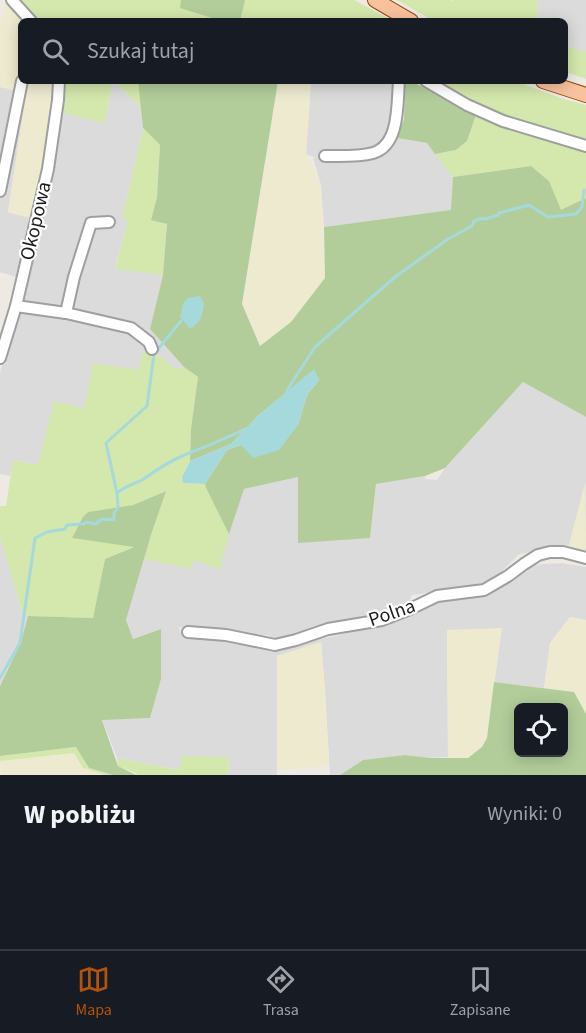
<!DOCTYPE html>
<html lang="pl">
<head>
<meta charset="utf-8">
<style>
	:root { --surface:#171b24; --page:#242831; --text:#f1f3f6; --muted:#9ea1a6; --line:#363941; --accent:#b45309 }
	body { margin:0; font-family:"Source Sans 3",sans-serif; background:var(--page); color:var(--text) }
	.controls { position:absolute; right:18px; bottom:18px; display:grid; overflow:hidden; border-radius:9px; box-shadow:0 3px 15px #0003 }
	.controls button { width:54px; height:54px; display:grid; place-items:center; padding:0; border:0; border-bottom:2px solid var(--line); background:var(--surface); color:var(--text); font:30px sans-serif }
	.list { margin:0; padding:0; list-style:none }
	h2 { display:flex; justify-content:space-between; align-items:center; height:78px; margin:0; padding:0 24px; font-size:26px }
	h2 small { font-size:20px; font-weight:400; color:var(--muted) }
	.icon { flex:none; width:33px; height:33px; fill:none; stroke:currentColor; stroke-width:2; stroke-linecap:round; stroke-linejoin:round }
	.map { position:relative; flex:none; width:586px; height:775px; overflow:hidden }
	.search { position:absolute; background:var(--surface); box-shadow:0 3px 15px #0003; left:18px; right:18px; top:18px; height:66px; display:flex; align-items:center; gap:15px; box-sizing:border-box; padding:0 21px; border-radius:9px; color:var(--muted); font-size:22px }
	.sheet { height:174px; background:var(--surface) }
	nav { display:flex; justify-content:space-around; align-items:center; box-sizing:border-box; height:84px; border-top:2px solid var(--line); background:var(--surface); font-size:16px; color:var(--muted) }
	nav a { display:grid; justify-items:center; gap:3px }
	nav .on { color:var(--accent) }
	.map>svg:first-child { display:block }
</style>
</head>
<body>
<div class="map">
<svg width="586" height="775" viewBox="0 0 586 775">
	<rect width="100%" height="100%" fill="#efe9e4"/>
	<g fill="#dcdbdb">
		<path d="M537 0H586V52L565 46V21H538Z"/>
		<path d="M112 81H114L141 108 143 128 122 219 128 220 115 268 163 275 150 329 184 367 176 369 160 356 143 352 138 370 84 409 54 402 38 465 14 460 10 476 0 474V373L35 247 46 189 53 171 62 113 105 123Z"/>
		<path d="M311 81H396L391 130 382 144 366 151 327 152 321 160 326 161 374 159 383 151 387 152 395 139 397 138 427 143 453 177 452 210 324 227 321 185 313 158H316L306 154Z"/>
		<path d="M0 87 14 89 26 95 8 212 33 219 20 278 0 272Z"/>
		<path d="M523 382 586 417V551L569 545 553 546 518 555 494 579 470 586 412 595 409 603 381 615 340 621 315 626 279 640 267 635 206 632 179 627 180 632 186 638 230 641 279 648 344 634 411 612 428 604 486 590 529 567 542 564 561 563 586 567V620L570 617 550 643 544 688 494 682 447 630 448 757 430 758 405 755 363 760 340 775H330L325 691 321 642 277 656V775H228L229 757 179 770 117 758 102 719 150 718 161 679V629L133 639 126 620 151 535 244 489 298 477 370 538 376 484 425 476V479L437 480 445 468Z"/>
		<path d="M0 536 22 612 28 616 21 642 0 686Z"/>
	</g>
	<g fill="#edead0">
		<path d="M6 0 24 21H21V72L17 91 0 87V26Z"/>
		<path d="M28 81H54L55 100 44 176 33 219 8 212Z"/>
		<path d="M278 81H311L306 153 321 185 325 278 291 322 260 346 242 305Z"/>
		<path d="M585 483 586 547 585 551 569 545Z"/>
		<path d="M570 617 586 620V714L574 692 544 688 550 643Z"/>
		<path d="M502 628 487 738 482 747 468 758 448 757 447 630Z"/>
		<path d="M321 642 325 691 329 766 277 770V656Z"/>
		<path d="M75 753 83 768 105 775H2L0 761Z"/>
	</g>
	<g fill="#d4e7ac">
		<path d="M20 0H354L393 21H38Z"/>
		<path d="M397 0H450L452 1 453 0H537L538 21H434Z"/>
		<path d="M565 46 586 52V79L565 72Z"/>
		<path d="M63 81H112L105 123 62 113Z"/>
		<path d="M114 81H138L141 108Z"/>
		<path d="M437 81H515L563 99 586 105V141L503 117Z"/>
		<path d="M476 115 510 130 586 150V198L561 211 549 181 531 166 453 177 435 154 456 150 467 141Z"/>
		<path d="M143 128 160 145 157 197 151 219 167 224 163 275 115 269 128 220 122 219Z"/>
		<path d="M143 351 160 356 176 369 184 367 198 377 191 429 190 461 182 477 184 483 205 484 206 488 229 534 220 569 194 560 191 569 144 559 165 491 133 505 88 512 83 517 72 538 135 546 105 559 93 618 28 616 22 612 0 536V506H6L13 460 38 465 54 401 84 408 93 363 138 370Z"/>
		<path d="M77 747 89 768 113 775H105L83 768 74 753 0 761V756Z"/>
		<path d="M182 756 229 757 228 775H261H137L136 773 118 766 117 758 178 770Z"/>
	</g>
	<g fill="#b2cd9a" fill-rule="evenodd">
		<path d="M181 0H245L240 21H222L180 8Z"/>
		<path d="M138 81H278L242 304 260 346 291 322 325 278 324 227 451 210 453 177 531 166 549 181 561 210 586 198V417L523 382 445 468 425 476 376 484 370 538 298 543V477L244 489 229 534 206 488 205 484 227 450 298 425 307 395 319 380 314 370 260 414 231 444 190 461 191 429 198 377 184 367 150 329 163 275 167 224 151 220 157 197 160 145 143 128Z"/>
		<path d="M405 81H411L457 106 476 115 467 141 456 150 435 154 427 143 397 138 404 119Z"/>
		<path d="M166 491 151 535 126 620 133 639 161 629V679L150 718 102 720 118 766 136 775H113L89 768 76 747 0 756V686L21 642 28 616 93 618 105 559 134 547 72 538 83 517 88 512 133 505Z"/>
		<path d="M494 682 574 692 586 714V775H340L363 760 405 755 430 758H468L482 747 487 738ZM518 708H564V752H518Z"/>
	</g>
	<g fill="#a6d9db">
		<path d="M200 296 204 304C202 317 202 321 190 329L180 317 183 304 187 298Z"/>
		<path d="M314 369 319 380 307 395 298 425 279 450 253 458 241 445 227 450 205 484 183 483 182 477 190 461 231 444 260 414Z"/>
	</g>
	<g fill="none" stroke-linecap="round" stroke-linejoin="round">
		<g stroke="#a6d9db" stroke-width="3">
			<path d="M285 396 289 387 315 347 395 277 448 239 472 226 474 221 479 219H486L498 215 499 213 529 205 548 217 576 214 582 207 584 190"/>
			<path d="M117 493 106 443 147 406 154 354 181 321"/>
			<path d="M0 678 20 643 35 538 47 532 65 529 67 525 84 524 86 522 96 524 102 519 114 520V513L118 507 117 493C124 487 134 484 142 480 155 471 168 462 182 456 204 447 226 439 247 428"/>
		</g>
		<defs>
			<g id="minor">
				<path d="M12 0 31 21"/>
				<path d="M426 81 467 105 503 121 586 146"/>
				<path d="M325 156C341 156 358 157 373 153 400 145 397 104 399 81"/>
				<path d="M0 191 22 81"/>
				<path d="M16 306 66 313 131 328 149 342 152 349"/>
				<path d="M66 313 74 277 91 223 109 222"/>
				<path d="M0 358 16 306 48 169 58 100 59 81"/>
				<path d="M188 632 226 635 275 645 296 640 328 629 382 620 410 609 437 596 484 590 508 576 524 564 538 555 550 552H563L586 558"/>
			</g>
			<g id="major">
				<path d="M375 0 411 21"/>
				<path d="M543 81 586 95"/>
			</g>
		</defs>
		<use href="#minor" stroke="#9f9f9f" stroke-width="14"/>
		<use href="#major" stroke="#944a05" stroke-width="16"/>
		<use href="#minor" stroke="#fff" stroke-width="10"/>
		<use href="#major" stroke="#f9c29f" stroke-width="14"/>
	</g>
	<g text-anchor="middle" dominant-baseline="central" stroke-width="4.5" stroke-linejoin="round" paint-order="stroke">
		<g font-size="20" fill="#1e1e1e" stroke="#fff">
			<text transform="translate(36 221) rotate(-77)">Okopowa</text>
			<text transform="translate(392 613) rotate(-19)">Polna</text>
		</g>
	</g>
</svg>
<div class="controls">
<button><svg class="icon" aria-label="locate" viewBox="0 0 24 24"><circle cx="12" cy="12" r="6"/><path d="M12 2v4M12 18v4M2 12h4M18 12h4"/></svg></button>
</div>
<div class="search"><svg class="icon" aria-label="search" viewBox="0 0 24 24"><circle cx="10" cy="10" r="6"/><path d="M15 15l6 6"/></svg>Szukaj tutaj</div>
</div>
<section class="sheet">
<h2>W pobliżu<small>Wyniki: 0</small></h2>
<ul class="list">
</ul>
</section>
<nav>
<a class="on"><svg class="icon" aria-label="map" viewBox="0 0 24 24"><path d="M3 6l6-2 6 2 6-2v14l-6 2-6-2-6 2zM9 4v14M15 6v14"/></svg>Mapa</a>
<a><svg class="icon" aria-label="directions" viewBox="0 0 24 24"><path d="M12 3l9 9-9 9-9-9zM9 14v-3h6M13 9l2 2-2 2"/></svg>Trasa</a>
<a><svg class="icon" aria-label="saved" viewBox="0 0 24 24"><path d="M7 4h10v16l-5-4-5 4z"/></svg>Zapisane</a>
</nav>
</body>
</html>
